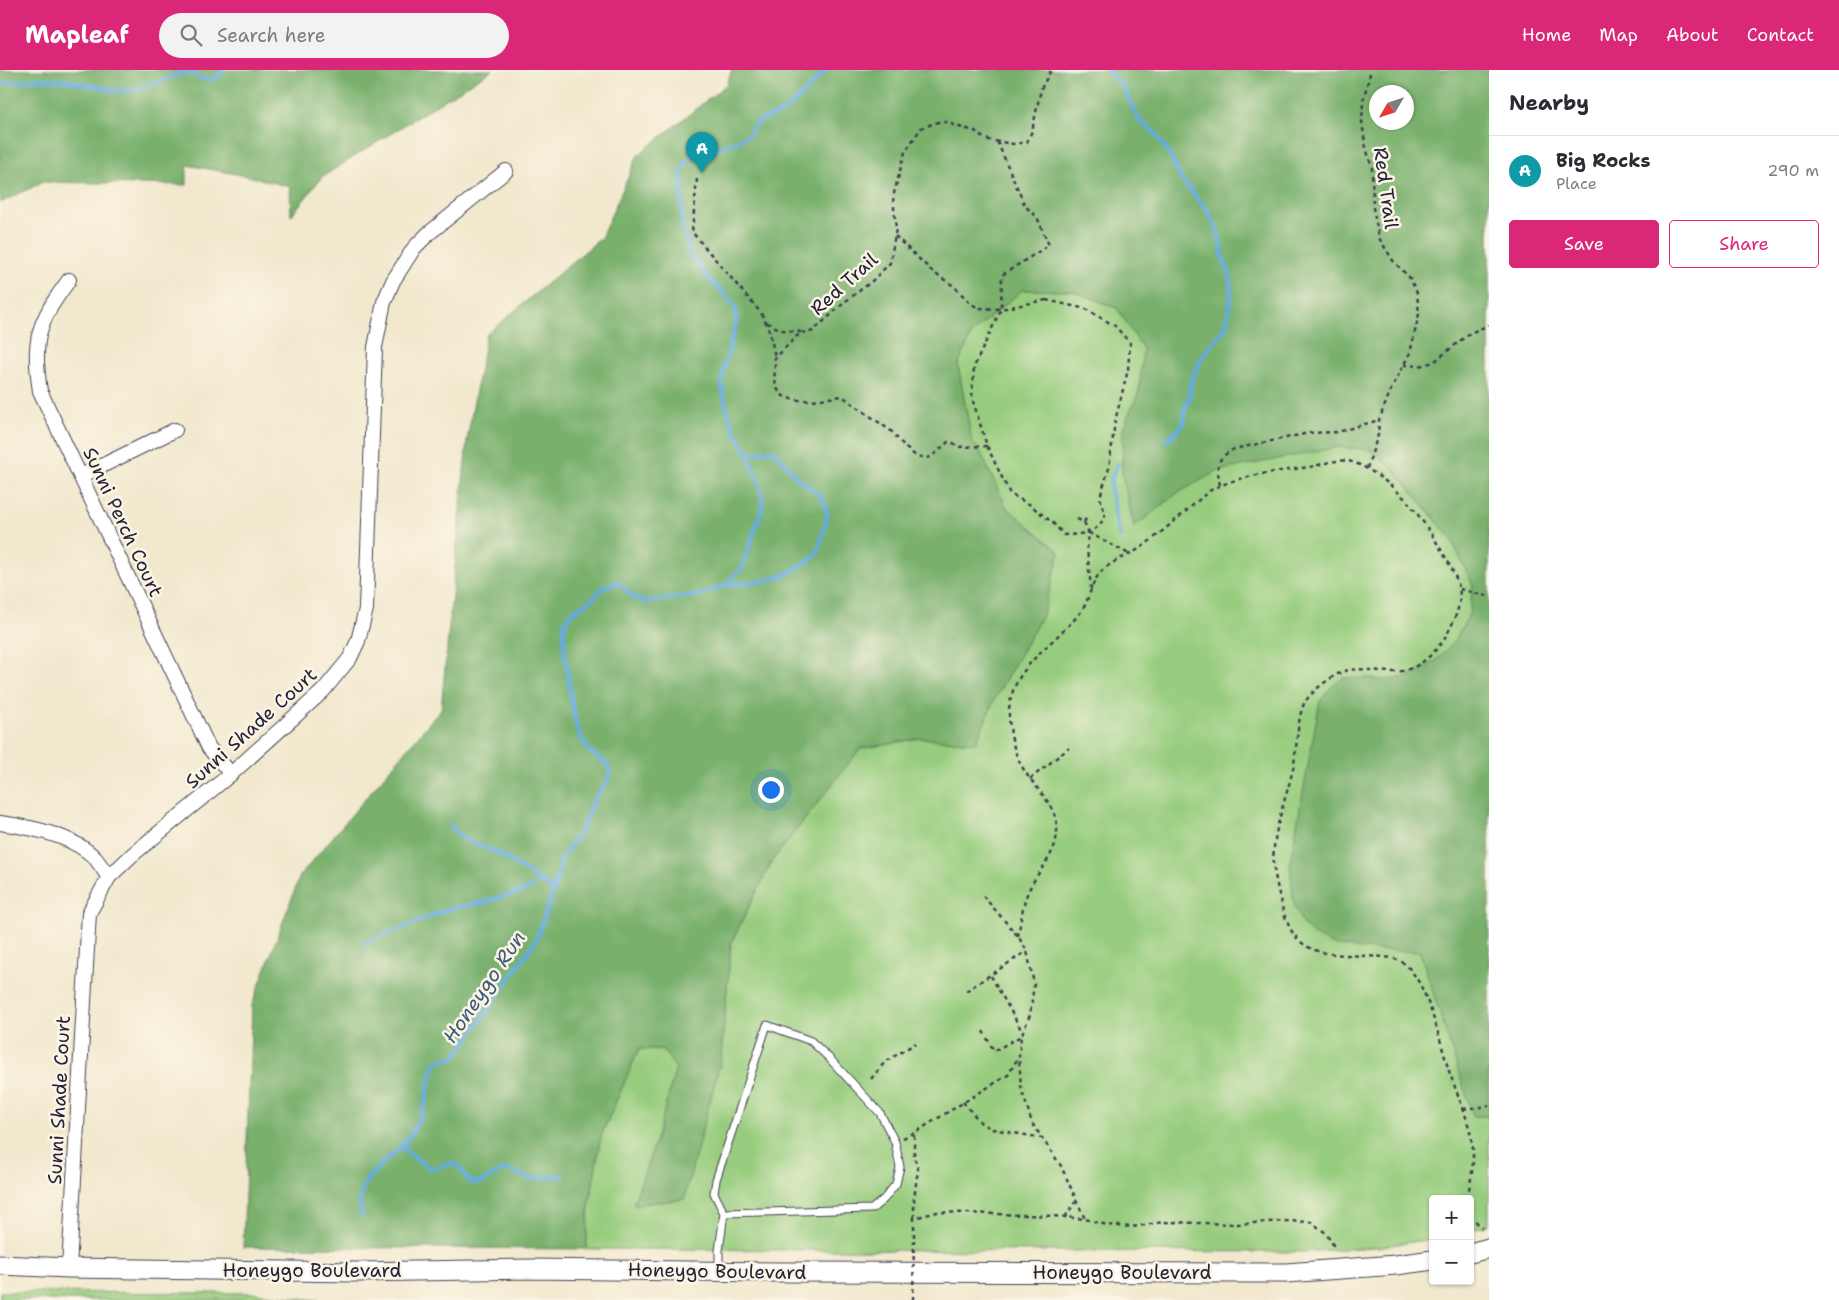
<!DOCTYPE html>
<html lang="en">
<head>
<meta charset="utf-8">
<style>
	:root { --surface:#fff; --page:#f2f2f3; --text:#2b2b33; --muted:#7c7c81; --line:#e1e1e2; --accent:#db2777 }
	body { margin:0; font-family:"Shantell Sans",sans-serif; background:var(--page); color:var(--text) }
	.controls { position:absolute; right:15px; bottom:15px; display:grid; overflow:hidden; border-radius:5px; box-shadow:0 1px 4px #0004 }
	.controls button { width:45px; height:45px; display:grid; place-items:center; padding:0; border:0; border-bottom:1px solid var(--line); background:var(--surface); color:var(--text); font:25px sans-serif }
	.compass { position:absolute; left:1369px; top:15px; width:45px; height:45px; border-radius:50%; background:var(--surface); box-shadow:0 1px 4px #0004; rotate:231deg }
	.you { position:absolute; left:770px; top:719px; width:18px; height:18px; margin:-12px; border:4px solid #fff; border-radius:50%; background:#1a73e8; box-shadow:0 0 0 8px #1a73e833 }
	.badge { display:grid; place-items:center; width:32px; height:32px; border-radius:50%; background:var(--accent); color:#fff; font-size:16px; font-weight:700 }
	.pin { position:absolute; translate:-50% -41px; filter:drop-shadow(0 1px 2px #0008) }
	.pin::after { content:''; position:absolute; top:26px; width:18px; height:15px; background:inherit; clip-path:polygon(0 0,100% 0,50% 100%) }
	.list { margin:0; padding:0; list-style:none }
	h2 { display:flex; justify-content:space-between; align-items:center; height:65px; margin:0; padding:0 20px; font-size:21px }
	h2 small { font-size:16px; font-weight:400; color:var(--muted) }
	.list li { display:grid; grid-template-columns:32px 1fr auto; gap:15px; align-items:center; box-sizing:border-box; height:70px; padding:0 20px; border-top:1px solid var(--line) }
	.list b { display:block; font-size:19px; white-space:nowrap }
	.list p { margin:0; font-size:16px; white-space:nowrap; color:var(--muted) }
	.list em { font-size:16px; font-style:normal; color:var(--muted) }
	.actions { display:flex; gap:10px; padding:15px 20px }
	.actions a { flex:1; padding:11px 0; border:1px solid var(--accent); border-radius:5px; text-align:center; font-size:18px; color:var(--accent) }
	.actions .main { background:var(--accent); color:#fff }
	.icon { flex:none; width:28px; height:28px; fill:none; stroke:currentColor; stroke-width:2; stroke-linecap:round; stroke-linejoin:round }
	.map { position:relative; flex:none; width:1489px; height:1230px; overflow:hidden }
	header { display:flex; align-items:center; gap:30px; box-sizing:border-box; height:70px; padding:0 25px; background:var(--accent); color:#fff }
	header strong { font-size:24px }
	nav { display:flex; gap:28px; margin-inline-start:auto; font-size:18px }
	.search { width:350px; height:45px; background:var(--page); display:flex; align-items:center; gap:12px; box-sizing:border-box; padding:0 18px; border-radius:28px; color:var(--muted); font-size:19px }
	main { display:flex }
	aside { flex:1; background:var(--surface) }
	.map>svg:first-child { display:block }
</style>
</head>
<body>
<header>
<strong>Mapleaf</strong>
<div class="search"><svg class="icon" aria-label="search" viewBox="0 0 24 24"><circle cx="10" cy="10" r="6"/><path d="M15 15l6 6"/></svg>Search here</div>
<nav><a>Home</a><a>Map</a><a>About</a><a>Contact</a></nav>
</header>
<main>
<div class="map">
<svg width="1489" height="1230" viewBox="0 0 1489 1230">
	<rect width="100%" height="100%" fill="#fcf5e5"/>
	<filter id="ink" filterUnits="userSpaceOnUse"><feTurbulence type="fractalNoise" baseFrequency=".02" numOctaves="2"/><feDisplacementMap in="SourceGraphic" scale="10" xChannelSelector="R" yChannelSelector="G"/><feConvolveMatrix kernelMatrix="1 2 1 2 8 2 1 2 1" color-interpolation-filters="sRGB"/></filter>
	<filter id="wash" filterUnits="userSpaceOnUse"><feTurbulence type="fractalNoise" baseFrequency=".0096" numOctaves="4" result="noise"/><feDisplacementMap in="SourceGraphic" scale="20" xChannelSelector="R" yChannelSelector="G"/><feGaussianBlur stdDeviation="1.12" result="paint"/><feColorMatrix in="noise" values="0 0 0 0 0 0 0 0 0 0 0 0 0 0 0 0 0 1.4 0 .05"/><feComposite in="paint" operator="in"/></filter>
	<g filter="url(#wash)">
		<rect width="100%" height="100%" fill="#f1e8cd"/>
		<g fill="#96cc7d" stroke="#5c775c">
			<path d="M1022 220 1073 221 1117 238 1144 279 1139 321 1123 358 1122 404 1134 457 1176 424 1217 401 1339 377 1372 380 1394 400 1451 468 1473 516 1469 545 1455 570 1437 590 1409 607 1385 610 1367 608 1320 631 1290 793 1294 835 1304 856 1363 879 1420 881 1473 1046H1489V1155L1470 1160V1129H1433V1169L1377 1177 1301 1182 586 1179 589 1136 601 1066 639 979H662L676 998 656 1070 633 1135 684 1129 721 989 731 873 772 791 860 679 921 668 976 673 994 630 1043 544 1060 482 1006 437 979 379 972 372 958 295 972 263Z"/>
			<path d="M0 1222 255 1223 319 1230H0Z"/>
		</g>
		<g fill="#78b06c" stroke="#4d6954" fill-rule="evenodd">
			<path d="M0 0H492L322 107 291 146 290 117 252 107 187 95V115L43 112 0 133Z"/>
			<path d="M732 0H1489V1046H1473L1420 882 1363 879 1336 876 1317 867 1304 856 1294 836 1290 793 1320 631 1331 617 1343 608H1367L1385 610 1409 607 1437 590 1455 570 1469 545 1473 516 1451 468 1394 400 1372 380 1339 377 1217 401 1176 424 1134 457 1122 404 1123 358 1139 321 1143 279 1117 238 1073 221 1022 220 972 263 958 295 972 372 979 379 1006 437 1060 482 1043 544 994 630 976 673 921 668 860 679 772 791 731 873 721 989 684 1129 633 1135 656 1070 676 998 662 979H639L601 1066 589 1136 586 1179 243 1177 252 935 300 806 441 639 467 370 486 265 601 168 638 85 726 15ZM1406 22V52H1376V22Z"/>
		</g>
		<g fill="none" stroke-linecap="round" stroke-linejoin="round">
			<g stroke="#65abdb" stroke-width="4.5">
				<path d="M1106 0 1123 17 1139 50 1157 65 1169 84 1181 109 1208 141 1219 165 1223 188 1230 206 1231 224 1226 257 1202 287 1196 300 1191 312 1189 329 1184 340V354L1166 371"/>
				<path d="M0 14 37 9 68 11 118 21 136 20 181 3C197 0 209 22 223 0"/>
				<path d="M1118 394 1111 410V423L1120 467"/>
				<path d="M726 515 764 511 783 506 807 492 816 485 818 480 827 448V441L821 426 796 407 776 383 771 380 754 383 746 380"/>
				<path d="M450 755 460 767 498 783 554 820"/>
				<path d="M364 873 452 838 477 834 529 819 541 810"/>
				<path d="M401 1077 431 1099C439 1098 449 1091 456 1095 464 1098 464 1110 471 1112 484 1116 493 1103 503 1100 513 1098 519 1106 529 1108 539 1110 552 1105 563 1106"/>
				<path d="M362 1145C361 1140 360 1135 360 1130 362 1099 397 1088 411 1064 415 1057 420 1048 423 1040 428 1029 430 999 436 992 441 988 449 989 455 987L536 870 554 820 562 787 580 762 595 728 606 713 610 705 609 697 586 677 580 665 574 646 564 578V555L571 543 590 531 604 517 616 513 620 514 634 528 645 532 699 525 726 515 742 498 762 439 763 428 757 407 746 380 733 359 725 332 722 316V306L736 252V240L732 232 708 208 691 186 682 158 681 101C691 77 719 82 739 70 742 69 747 66 749 64 752 61 752 57 755 54 763 47 777 46 786 40 802 29 811 11 827 0"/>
			</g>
		</g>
	</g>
	<g filter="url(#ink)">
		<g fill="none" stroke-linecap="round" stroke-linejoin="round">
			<defs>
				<path id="lane" d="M719 1200V1181L724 1143 714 1123 716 1110 767 955 811 971 829 988 880 1043 895 1072 900 1097 896 1114 884 1129 872 1139 724 1143"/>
				<g id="street">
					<path d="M69 210C38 252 32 269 40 321L209 678 231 704"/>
					<path d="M81 406 175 360"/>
					<path d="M0 753C30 757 73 765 95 788 100 794 104 801 109 807"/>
					<path d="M69 1198 89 843 109 807 132 785 231 704 323 621 350 588 358 571 366 539 375 277 384 232 393 211 414 178 428 164 506 101"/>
				</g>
				<g id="secondary">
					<path d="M1470 1183 1489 1178"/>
					<path d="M0 1195 69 1198 358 1202 530 1199 776 1202 1286 1203 1396 1195 1433 1190"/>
				</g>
			</defs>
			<use href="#lane" stroke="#414051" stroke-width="9"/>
			<use href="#street" stroke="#414051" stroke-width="16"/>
			<use href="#secondary" stroke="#414051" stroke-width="21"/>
			<g stroke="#414051" stroke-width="2.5" stroke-dasharray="4 4" stroke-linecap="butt">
				<path d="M697 109 692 162 761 243C770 258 772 272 775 288"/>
				<path d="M895 166 934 203 954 216 969 232 978 238 1001 239 1002 205 1049 175 1037 147 1025 136 997 71"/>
				<path d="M1046 230 1086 239 1115 256 1130 273 1128 300 1115 351 1109 398 1100 427 1105 446C1096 465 1083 464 1064 465L1053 453 1029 434 1010 424 987 376 972 328 974 297 1001 239Z"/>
				<path d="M767 253 782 260 801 262"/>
				<path d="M1404 295 1419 296 1434 292 1470 263 1489 255"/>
				<path d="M987 376 958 377 952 372H948L931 387 926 388 916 386 906 378 891 361 842 326C827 328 786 337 778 320 773 311 775 298 775 288L801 262 807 263 813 261 846 231 871 212 890 193 896 159 893 127 905 82 921 58 938 52H948L955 56 975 61 982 67 989 70 1013 74 1027 72 1032 61 1041 19 1051 0"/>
				<path d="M1367 398 1378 365 1379 350 1392 317 1410 283 1419 244 1417 223 1410 208 1394 192 1379 168 1373 138 1372 97 1366 78 1362 52 1363 31 1371 0"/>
				<path d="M1220 415C1216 395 1216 389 1234 379L1309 363 1338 362 1379 350"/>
				<path d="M1077 449 1084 452 1089 463"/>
				<path d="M1084 452 1087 447"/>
				<path d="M1091 519 1087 479 1089 463 1129 484"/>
				<path d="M1460 519 1486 526 1489 530"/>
				<path d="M1030 709 1069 678"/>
				<path d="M983 826 1018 866 1027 881 1034 914 1030 945 1021 966 1019 987 1021 1017 1032 1053 1061 1096 1085 1149"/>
				<path d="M1018 866C1021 852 1022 836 1028 822 1037 801 1056 786 1057 762 1058 736 1039 723 1026 703 1017 690 1012 674 1010 657 1001 602 1050 579 1080 543 1089 532 1090 515 1100 503 1110 491 1129 486 1142 477 1165 460 1187 440 1209 421 1238 405 1276 402 1309 397 1321 395 1335 389 1348 391 1365 394 1389 413 1401 425 1417 439 1454 496 1459 517 1461 524 1459 537 1456 545 1446 572 1424 602 1392 602 1376 602 1356 595 1340 603 1329 608 1312 621 1305 632 1297 645 1297 681 1293 699 1287 725 1277 750 1274 777 1272 793 1276 812 1280 828 1292 885 1317 884 1368 886 1380 887 1391 886 1402 892 1427 908 1440 973 1449 1001 1457 1024 1468 1047 1472 1072 1475 1091 1471 1110 1467 1129"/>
				<path d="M991 906 1022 961"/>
				<path d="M966 921 1027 881"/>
				<path d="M983 961 994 981 1021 966"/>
				<path d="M871 1009 885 992 916 973"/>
				<path d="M963 1032 981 1053 992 1059 1042 1068"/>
				<path d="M1463 1039 1489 1036"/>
				<path d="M903 1068 914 1063 1008 1005 1018 988"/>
				<path d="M1470 1145 1482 1158"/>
				<path d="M1065 1147 1077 1130"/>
				<path d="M914 1148V1129L918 1099 914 1087V1063"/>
				<path d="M914 1167V1148L937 1142 1054 1146 1085 1149 1107 1155 1132 1157 1163 1152 1238 1154 1284 1151 1311 1152 1326 1163 1333 1175 1334 1180"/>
			</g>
			<use href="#lane" stroke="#fff" stroke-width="7"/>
			<use href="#street" stroke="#fff" stroke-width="14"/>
			<use href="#secondary" stroke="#fff" stroke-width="19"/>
			<path stroke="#414051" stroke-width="2.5" stroke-dasharray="4 4" stroke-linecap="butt" d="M913 1230 914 1167"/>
		</g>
	</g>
	<g text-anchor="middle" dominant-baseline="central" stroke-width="5" stroke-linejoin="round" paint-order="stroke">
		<g font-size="19" fill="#22223b" stroke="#fcf5e5">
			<text transform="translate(1386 118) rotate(82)">Red Trail</text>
			<text transform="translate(844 214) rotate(-42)">Red Trail</text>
			<text transform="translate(123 452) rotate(65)">Sunni Perch Court</text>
			<text transform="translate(251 658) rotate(-42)">Sunni Shade Court</text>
			<text transform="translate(59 1030) rotate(-87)">Sunni Shade Court</text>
			<text x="312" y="1200">Honeygo Boulevard</text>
			<text transform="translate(717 1201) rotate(1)">Honeygo Boulevard</text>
			<text x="1122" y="1202">Honeygo Boulevard</text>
		</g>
		<g font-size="20" font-style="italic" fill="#3d597b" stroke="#fcf5e5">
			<text transform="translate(484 917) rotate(-56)">Honeygo Run</text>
		</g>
	</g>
</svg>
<div class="controls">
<button>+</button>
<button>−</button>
</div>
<svg class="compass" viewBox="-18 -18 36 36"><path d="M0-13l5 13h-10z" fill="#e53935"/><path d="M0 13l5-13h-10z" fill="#7c7c81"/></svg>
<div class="you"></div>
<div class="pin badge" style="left:702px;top:103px;background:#0f9aa8">A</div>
</div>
<aside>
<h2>Nearby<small></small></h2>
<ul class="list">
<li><span class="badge" style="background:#0f9aa8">A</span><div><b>Big Rocks</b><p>Place</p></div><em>290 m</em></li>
</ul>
<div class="actions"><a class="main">Save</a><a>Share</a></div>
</aside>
</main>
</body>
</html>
